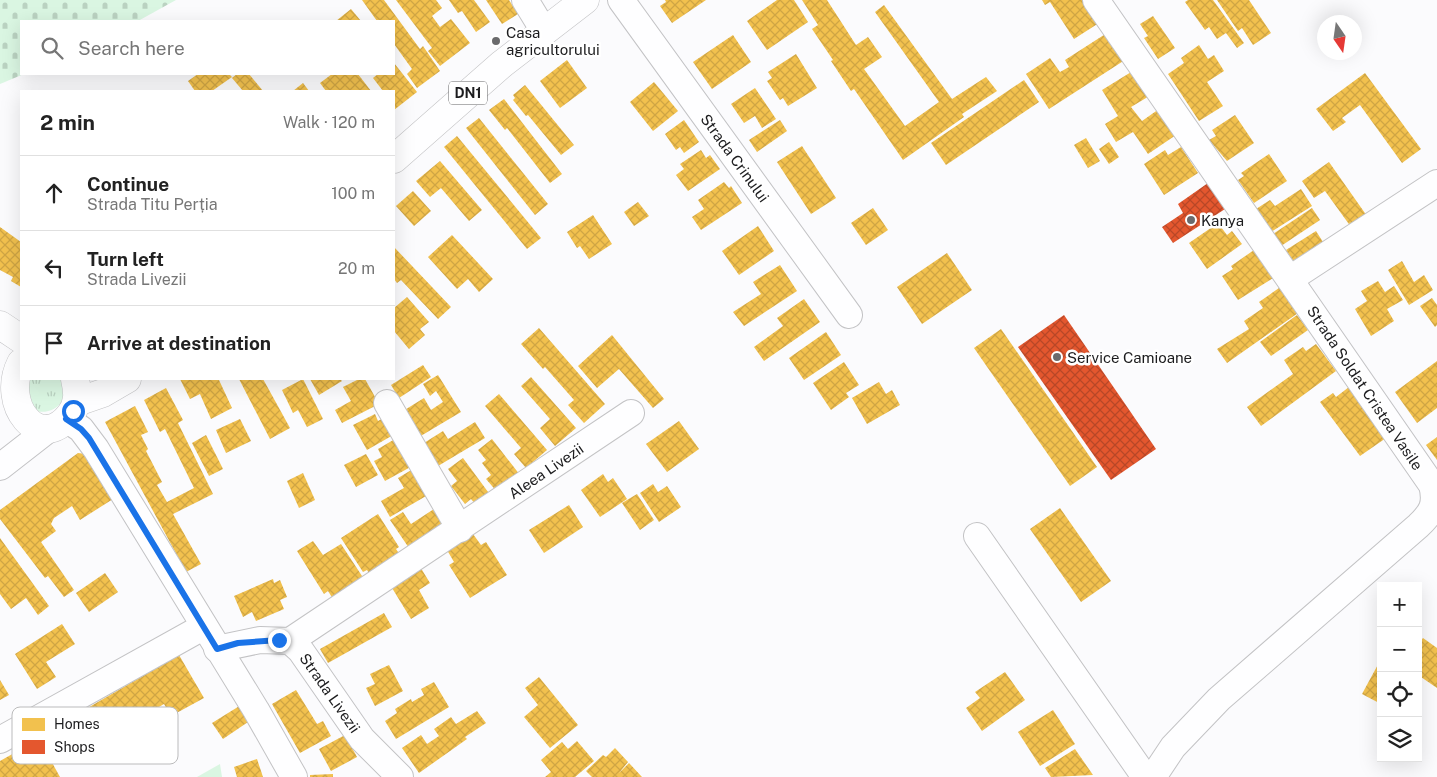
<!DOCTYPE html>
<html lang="en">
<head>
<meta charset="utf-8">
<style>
	:root { --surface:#fff; --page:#f6f6f6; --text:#222; --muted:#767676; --line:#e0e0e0 }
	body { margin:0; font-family:"Public Sans",sans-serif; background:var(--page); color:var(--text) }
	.controls { position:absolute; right:15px; bottom:15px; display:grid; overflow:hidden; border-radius:0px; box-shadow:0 5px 20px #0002 }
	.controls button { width:45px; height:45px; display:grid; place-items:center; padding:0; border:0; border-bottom:1px solid var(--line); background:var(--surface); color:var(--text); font:25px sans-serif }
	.compass { position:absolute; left:1317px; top:15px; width:45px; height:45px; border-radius:50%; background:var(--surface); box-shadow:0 5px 20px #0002; rotate:167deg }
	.stop { position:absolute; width:15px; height:15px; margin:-11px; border:4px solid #1a73e8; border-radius:50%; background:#fff }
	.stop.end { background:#1a73e8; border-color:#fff; box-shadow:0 1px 5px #0008 }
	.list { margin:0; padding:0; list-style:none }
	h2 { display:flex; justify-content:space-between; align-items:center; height:65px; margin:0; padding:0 20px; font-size:21px }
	h2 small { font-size:16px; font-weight:400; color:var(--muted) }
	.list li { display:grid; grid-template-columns:32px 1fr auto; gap:15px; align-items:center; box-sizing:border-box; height:75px; padding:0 20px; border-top:1px solid var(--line) }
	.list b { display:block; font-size:19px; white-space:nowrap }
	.list p { margin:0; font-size:16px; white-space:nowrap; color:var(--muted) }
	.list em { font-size:16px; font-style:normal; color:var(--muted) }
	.icon { flex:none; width:28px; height:28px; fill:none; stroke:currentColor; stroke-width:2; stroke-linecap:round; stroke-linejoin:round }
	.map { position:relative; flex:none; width:1437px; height:777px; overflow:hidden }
	.search { position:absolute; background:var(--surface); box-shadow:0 5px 20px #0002; left:20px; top:20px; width:375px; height:55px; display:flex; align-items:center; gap:12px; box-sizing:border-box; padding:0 18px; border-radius:0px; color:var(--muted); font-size:19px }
	.panel { position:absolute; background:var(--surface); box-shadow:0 5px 20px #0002; left:20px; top:90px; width:375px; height:290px; border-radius:0px }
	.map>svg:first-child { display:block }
</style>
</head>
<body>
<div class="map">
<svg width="1437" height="777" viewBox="0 0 1437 777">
	<defs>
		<pattern id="grass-tufts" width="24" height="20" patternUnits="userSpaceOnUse" patternTransform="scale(1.25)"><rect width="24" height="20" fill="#daf6e2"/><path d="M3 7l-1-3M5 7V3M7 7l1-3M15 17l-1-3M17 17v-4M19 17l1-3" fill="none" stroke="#bad2c1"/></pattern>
		<pattern id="cemetery-stones" width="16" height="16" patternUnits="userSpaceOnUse" patternTransform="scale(1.25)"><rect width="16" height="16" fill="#daf6e2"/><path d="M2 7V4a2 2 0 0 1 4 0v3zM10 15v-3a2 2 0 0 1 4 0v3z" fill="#bad2c1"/></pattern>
		<pattern id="homes-cross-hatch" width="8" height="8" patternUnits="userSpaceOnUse" patternTransform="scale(1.25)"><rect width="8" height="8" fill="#f2c14e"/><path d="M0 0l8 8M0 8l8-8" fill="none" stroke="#cfa544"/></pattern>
		<pattern id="shops-cross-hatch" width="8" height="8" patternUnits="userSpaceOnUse" patternTransform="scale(1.25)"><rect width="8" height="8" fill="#e4572e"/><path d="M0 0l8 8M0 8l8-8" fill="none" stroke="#b84727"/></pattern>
	</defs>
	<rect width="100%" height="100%" fill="#fbfbfd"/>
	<g fill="url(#grass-tufts)">
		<path d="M29 379H60C72 398 56 416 35 411L24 388Z"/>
		<path d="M220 764 222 777H197Z"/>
	</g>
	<path fill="url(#cemetery-stones)" d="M0 0H176L138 21H21V74H24L0 84Z"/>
	<g fill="url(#homes-cross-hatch)">
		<path d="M362 0H384L420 49 423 46 440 71 417 88 407 74 412 69 394 44V21H377Z"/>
		<path d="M396 0H436L442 8 432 16 440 27 451 19 470 43 440 66 428 51 432 48Z"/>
		<path d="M449 0H474L490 22 476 32 462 11 458 13Z"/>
		<path d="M486 0H509L518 14 502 24Z"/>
		<path d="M665 0H706L672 23 660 6 666 2Z"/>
		<path d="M777 0H794L808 22 767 50 747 21Z"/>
		<path d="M802 0H827L856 45 868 37 882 57 864 69 905 126 939 102 875 12 884 5 952 99 986 77 997 91 962 114 964 117 903 160 854 89 851 91 831 61 833 60 812 29 818 25Z"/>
		<path d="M1042 0H1089L1102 21 1074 39 1050 2 1045 5Z"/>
		<path d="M1188 0H1213L1244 43 1237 48 1226 33 1217 39 1209 27 1205 30 1185 2Z"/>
		<path d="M1217 0H1249L1271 33 1253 45 1242 28 1238 31Z"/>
		<path d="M351 9 361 21H336Z"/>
		<path d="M1153 16 1175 48 1158 59 1144 38 1148 36 1140 24Z"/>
		<path d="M1110 31 1128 58 1049 109 1026 74 1050 58 1060 72 1069 67 1065 60Z"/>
		<path d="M733 35 751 62 712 89 693 62Z"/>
		<path d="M1199 45 1208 59 1214 55 1224 71 1207 82 1223 106 1199 121 1168 74 1184 63 1181 58Z"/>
		<path d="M796 54 817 88 788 106 783 98 780 100 767 81 772 78 768 72Z"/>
		<path d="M567 60 587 88 560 108 540 81Z"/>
		<path d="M394 63 417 92 394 110V91H383L373 78 378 74H394Z"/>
		<path d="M1136 69 1151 95 1131 107 1142 121 1159 109 1176 135 1148 154 1133 132 1116 142 1105 124 1118 116 1102 90Z"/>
		<path d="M1365 73 1421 149 1402 163 1360 105 1342 118 1346 122 1333 131 1316 109Z"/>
		<path d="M198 74H229L232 77 212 91H195L188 81Z"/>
		<path d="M237 74H249L263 91H243L232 78Z"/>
		<path d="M332 74H358L371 91H326L320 83Z"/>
		<path d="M1024 80 1039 102 946 165 931 143Z"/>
		<path d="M654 82 678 111 653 131 630 102Z"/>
		<path d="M303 83 309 91H293Z"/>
		<path d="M525 85 574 145 561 155 528 115 526 116 513 100 515 98 513 95Z"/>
		<path d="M755 88 776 119 762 128 755 116 744 123 731 104Z"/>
		<path d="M504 99 562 174 550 183 507 128 505 130 489 110Z"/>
		<path d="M1235 115 1254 143 1227 161 1209 140 1216 136 1212 130Z"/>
		<path d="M479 118 548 204 535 215 466 128Z"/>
		<path d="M684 120 699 142 684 153 680 147 676 150 665 134Z"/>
		<path d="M780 120 787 131 757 152 749 140Z"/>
		<path d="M457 136 541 238 527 249 444 147Z"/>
		<path d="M1086 138 1100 161 1088 168 1074 145Z"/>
		<path d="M1109 142 1119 157 1109 164 1099 149Z"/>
		<path d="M802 146 836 198 811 214 777 162Z"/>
		<path d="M1181 147 1198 173 1164 195 1144 164 1165 150 1168 155Z"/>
		<path d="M701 150 706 158 710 155 720 169 688 191 676 175 684 169 680 164Z"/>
		<path d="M1269 154 1287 181 1254 203 1238 180 1244 176 1241 173Z"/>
		<path d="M440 161 482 210 469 221 441 188 430 197 416 181Z"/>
		<path d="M1329 162 1367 216 1351 227 1325 191 1314 198 1302 181Z"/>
		<path d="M724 182 729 188 731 186 742 203 701 230 692 217 704 209 698 200Z"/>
		<path d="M1301 189 1312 206 1271 232 1256 209 1270 200 1275 206Z"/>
		<path d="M413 191 431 211 414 226 396 206Z"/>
		<path d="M638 202 649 216 634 226 624 212Z"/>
		<path d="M873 208 888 230 866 245 851 223Z"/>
		<path d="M1312 208 1320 220 1281 246 1273 234Z"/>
		<path d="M593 215 612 244 589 259 580 246 577 248 567 232Z"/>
		<path d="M1218 223 1227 235 1232 231 1242 244 1207 269 1189 243Z"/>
		<path d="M758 226 774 251 739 275 722 251Z"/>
		<path d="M0 227 21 242V287L11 281 13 277 0 270Z"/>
		<path d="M1316 231 1323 242 1293 261 1286 250Z"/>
		<path d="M452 235 493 279 479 292 468 279 457 289 428 257Z"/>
		<path d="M394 247 451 307 438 319 401 280 397 283 394 279Z"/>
		<path d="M1254 250 1273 278 1238 300 1222 276 1233 269 1231 266Z"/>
		<path d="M947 253 972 290 922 324 897 287Z"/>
		<path d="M1402 261 1414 282 1424 275 1433 290 1409 305 1388 270Z"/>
		<path d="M780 265 797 291 744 326 733 312 761 294 753 282Z"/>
		<path d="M1378 281 1385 292 1394 286 1403 300 1387 309 1394 321 1371 336 1355 309 1367 301 1361 291Z"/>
		<path d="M1279 288 1298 313 1227 363 1217 349 1249 329 1244 321 1263 308 1259 302Z"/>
		<path d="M407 297 429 322 420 329 425 335 409 349 394 331V308Z"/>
		<path d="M1432 298 1437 305V325L1435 327 1420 306Z"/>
		<path d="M804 299 820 322 764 361 754 347 783 326 777 318Z"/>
		<path d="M1297 315 1308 330 1271 356 1260 342Z"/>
		<path d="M539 328 605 404 584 423 568 405 574 400 545 367 543 369 521 344Z"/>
		<path d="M1001 329 1097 467 1070 486 974 348Z"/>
		<path d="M826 332 841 355 804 380 789 358Z"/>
		<path d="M612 335 664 399 653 408 619 369 597 388 578 366Z"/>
		<path d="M1316 344 1336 371 1261 426 1247 407 1293 374 1284 360 1303 347 1306 351Z"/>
		<path d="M1437 361V408L1417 423 1395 392Z"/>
		<path d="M844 362 859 385 846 393 849 397 831 410 813 383Z"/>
		<path d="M423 365 431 377 399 398 391 385Z"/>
		<path d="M438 375 461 412 419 437 403 411 424 398 431 410 443 402 436 391 430 396 423 384Z"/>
		<path d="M531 377 576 428 555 446 540 428 550 419 521 386Z"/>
		<path d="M180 379H222L219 380 232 408 211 419 200 394 190 399Z"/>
		<path d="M239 379H263L290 428 270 439Z"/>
		<path d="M303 379 323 419 307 427 298 410 293 413 282 390Z"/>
		<path d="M310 379H340L342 381 319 395Z"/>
		<path d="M359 379H365L379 404 342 423 335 410 351 401 343 387Z"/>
		<path d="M879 382 886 394 892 390 900 405 867 424 852 398Z"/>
		<path d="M1349 387 1386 438 1360 456 1320 402 1333 393 1336 397Z"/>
		<path d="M166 388 183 420 178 423 213 494 173 514 201 564 186 572 105 422 135 406 148 432 141 435 148 449 146 451 162 482 157 485 167 502 194 488 165 429 160 432 144 400Z"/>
		<path d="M499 394 547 450 526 468 514 454 521 448 485 406Z"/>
		<path d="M375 414 378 421 385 417 395 434 367 450 353 425Z"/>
		<path d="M240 419 251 441 226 453 216 430Z"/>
		<path d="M679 421 699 449 667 472 646 444Z"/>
		<path d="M475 422 485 438 438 466 424 443 443 431 448 439Z"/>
		<path d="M206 435 223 469 209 476 192 443Z"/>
		<path d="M400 436 416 464 385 481 374 461 382 457 378 449Z"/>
		<path d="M1437 437V460L1426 445Z"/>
		<path d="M492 439 520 475 498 493 486 479 491 475 482 463 486 460 478 450Z"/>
		<path d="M78 453 86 454 113 499 80 520 72 506 54 518 51 524 56 531 41 542 74 590 64 597 48 576 45 578 0 519V510Z"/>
		<path d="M366 454 378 475 356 487 344 465Z"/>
		<path d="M463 458 491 496 477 506 471 499 465 504 451 486 457 481 448 469Z"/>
		<path d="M418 466 433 492 390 517 381 501 404 488 398 478Z"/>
		<path d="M303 473 315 500 299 508 287 481Z"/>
		<path d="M603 474 608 482 613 478 627 499 600 517 581 490Z"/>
		<path d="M653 484 658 492 667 486 681 507 659 522 640 493Z"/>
		<path d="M637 494 654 520 640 530 622 503Z"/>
		<path d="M569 505 583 527 544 553 529 530Z"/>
		<path d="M1060 508 1111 581 1081 602 1030 529Z"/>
		<path d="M434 509 446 529 411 551 390 520 403 512 411 524Z"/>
		<path d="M378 514 399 547 396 549 400 555 370 575 367 570 363 572 341 538Z"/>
		<path d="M473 534 481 545 486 542 507 575 470 598 449 565 454 562 447 550Z"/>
		<path d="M0 538 49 606 38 615 26 598 11 609 0 594Z"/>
		<path d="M313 541 323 555 341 544 364 579 333 599 328 591 324 594 297 551Z"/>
		<path d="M419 565 430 583 419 590 429 608 411 619 389 583Z"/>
		<path d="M105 573 118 592 89 612 76 593Z"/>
		<path d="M273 579 274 583 280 580 287 597 280 600 284 609 256 621 252 612 243 617 234 596Z"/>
		<path d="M384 613 392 627 328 663 320 649Z"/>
		<path d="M62 624 75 644 46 662 56 677 37 689 15 654Z"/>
		<path d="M1423 638 1437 648V688L1418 675V644Z"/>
		<path d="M179 655 204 698 171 716 164 704 120 730 125 740 95 757 72 717Z"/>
		<path d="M1381 659V704L1362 694Z"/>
		<path d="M389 665 403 691 375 706 366 688 375 684 370 674Z"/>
		<path d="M1005 672 1025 700 982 731 966 708 980 698 975 692Z"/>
		<path d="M539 677 578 725 550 748 524 717 538 705 525 688Z"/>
		<path d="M0 680 9 695 0 700Z"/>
		<path d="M434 682 449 707 396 739 385 721 397 713 395 709 411 699 412 702 424 695 421 689Z"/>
		<path d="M296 690 317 724 323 721 331 736 300 753 272 704Z"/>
		<path d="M241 705 251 720 223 739 212 723Z"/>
		<path d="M1053 710 1075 744 1040 766 1018 732Z"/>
		<path d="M477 711 486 723 465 737 467 739 419 773 402 748 421 735 427 744 439 736 434 729 451 717 456 724Z"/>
		<path d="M345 735 357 757 331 771 319 749Z"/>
		<path d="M39 739 60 777H0V761Z"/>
		<path d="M577 741 594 761 575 777H545L551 772 541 760 562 742 568 749Z"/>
		<path d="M615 748 628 762 619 773 629 763 642 777H592L586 771 603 755 606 757Z"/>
		<path d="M1075 749 1093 775 1051 777 1045 768Z"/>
		<path d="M257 759 263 777H237L234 767Z"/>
		<path d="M333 774V777H310V775Z"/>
	</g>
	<g fill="url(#shops-cross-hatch)">
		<path d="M1208 183 1225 209 1173 243 1162 227 1183 213 1178 204Z"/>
		<path d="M1064 315 1156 449 1111 480 1018 347Z"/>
	</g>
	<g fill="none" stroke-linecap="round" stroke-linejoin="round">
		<defs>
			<g id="minor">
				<path d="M525 0 544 31"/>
				<path d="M621 0 849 315"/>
				<path d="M1096 0 1432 485C1437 504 1432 513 1418 526L1219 699 1173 747 1153 777"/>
				<path d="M1290 279 1437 183"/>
				<path d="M387 403 460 529"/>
				<path d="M66 419 81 429 96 449 256 710 294 777"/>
				<path d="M0 467 50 428"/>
				<path d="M977 536 1145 777"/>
				<path d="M290 641 631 413"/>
				<path d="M217 649 260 640 290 641 301 651 362 739 400 777"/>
				<path d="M0 740 203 627"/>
			</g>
			<g id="major">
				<path d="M394 159 502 64 585 0"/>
				<path d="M0 325 21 339"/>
				<path d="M21 363C0 404 39 454 70 415 79 404 78 392 75 379"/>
				<path d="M77 402 103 393 127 379"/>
			</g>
		</defs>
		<use href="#minor" stroke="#c3c3c5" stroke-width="28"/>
		<use href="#major" stroke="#c3c3c5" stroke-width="29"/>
		<use href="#minor" stroke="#fefeff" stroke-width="26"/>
		<use href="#major" stroke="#fefeff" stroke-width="28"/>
	</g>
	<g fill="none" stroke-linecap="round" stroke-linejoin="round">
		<path stroke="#1a73e8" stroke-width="6" d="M73 411 66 419 81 429 89 438 217 649 238 643 279 640"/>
	</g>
	<g fill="#6a6a6c" stroke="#fff" stroke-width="2">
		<circle cx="496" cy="41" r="5"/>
		<circle cx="1191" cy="220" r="5"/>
		<circle cx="1057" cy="357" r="5"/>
	</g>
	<g text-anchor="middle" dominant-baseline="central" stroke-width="5" stroke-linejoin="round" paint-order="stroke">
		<rect fill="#fff" stroke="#606062" stroke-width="1" x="449" y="81.5" width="38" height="23" rx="4"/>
		<g font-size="14" font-weight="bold" fill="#1c1c1e">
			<text x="468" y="93">DN1</text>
		</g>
		<g font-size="15" fill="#1c1c1e" stroke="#fff" text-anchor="start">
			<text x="506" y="32">Casa<tspan x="506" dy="17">agricultorului</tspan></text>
			<text x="1201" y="220">Kanya</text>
			<text x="1067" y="357">Service Camioane</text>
		</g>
		<g font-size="15" fill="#1c1c1e" stroke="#fff">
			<text transform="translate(735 158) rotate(54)">Strada Crinului</text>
			<text transform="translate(1365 388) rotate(56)">Strada Soldat Cristea Vasile</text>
			<text transform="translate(546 471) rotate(-34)">Aleea Livezii</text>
			<text transform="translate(330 693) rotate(55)">Strada Livezii</text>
		</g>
	</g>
	<rect x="12" y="707" width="166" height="57" rx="8" fill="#fff" stroke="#bbbbbc" stroke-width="1"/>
	<rect x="22" y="718" width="23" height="13" fill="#f2c14e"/>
	<rect x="22" y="740" width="23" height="14" fill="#e4572e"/>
	<g font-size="14" fill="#1c1c1e">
		<text x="54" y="729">Homes</text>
		<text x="54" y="752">Shops</text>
	</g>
</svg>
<div class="controls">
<button>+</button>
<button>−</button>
<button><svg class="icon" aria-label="locate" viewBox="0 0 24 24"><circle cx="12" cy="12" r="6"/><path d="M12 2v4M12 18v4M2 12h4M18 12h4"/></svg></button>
<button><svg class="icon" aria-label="layers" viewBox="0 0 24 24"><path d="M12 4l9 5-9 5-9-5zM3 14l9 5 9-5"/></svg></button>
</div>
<svg class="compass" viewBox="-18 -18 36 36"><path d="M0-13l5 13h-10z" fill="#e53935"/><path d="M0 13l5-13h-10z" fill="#767676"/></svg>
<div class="stop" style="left:73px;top:411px"></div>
<div class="stop end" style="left:279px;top:640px"></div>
<div class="search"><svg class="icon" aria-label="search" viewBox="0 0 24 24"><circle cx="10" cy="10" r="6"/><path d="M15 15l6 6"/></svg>Search here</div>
<section class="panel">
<h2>2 min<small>Walk · 120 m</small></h2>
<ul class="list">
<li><svg class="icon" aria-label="ahead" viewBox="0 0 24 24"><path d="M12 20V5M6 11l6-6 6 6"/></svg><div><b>Continue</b><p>Strada Titu Perția</p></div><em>100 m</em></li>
<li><svg class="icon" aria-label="left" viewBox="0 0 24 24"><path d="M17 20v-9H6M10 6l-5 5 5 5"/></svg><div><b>Turn left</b><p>Strada Livezii</p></div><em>20 m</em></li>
<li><svg class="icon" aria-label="arrive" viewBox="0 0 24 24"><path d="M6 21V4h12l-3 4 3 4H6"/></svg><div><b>Arrive at destination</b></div></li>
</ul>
</section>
</div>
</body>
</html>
